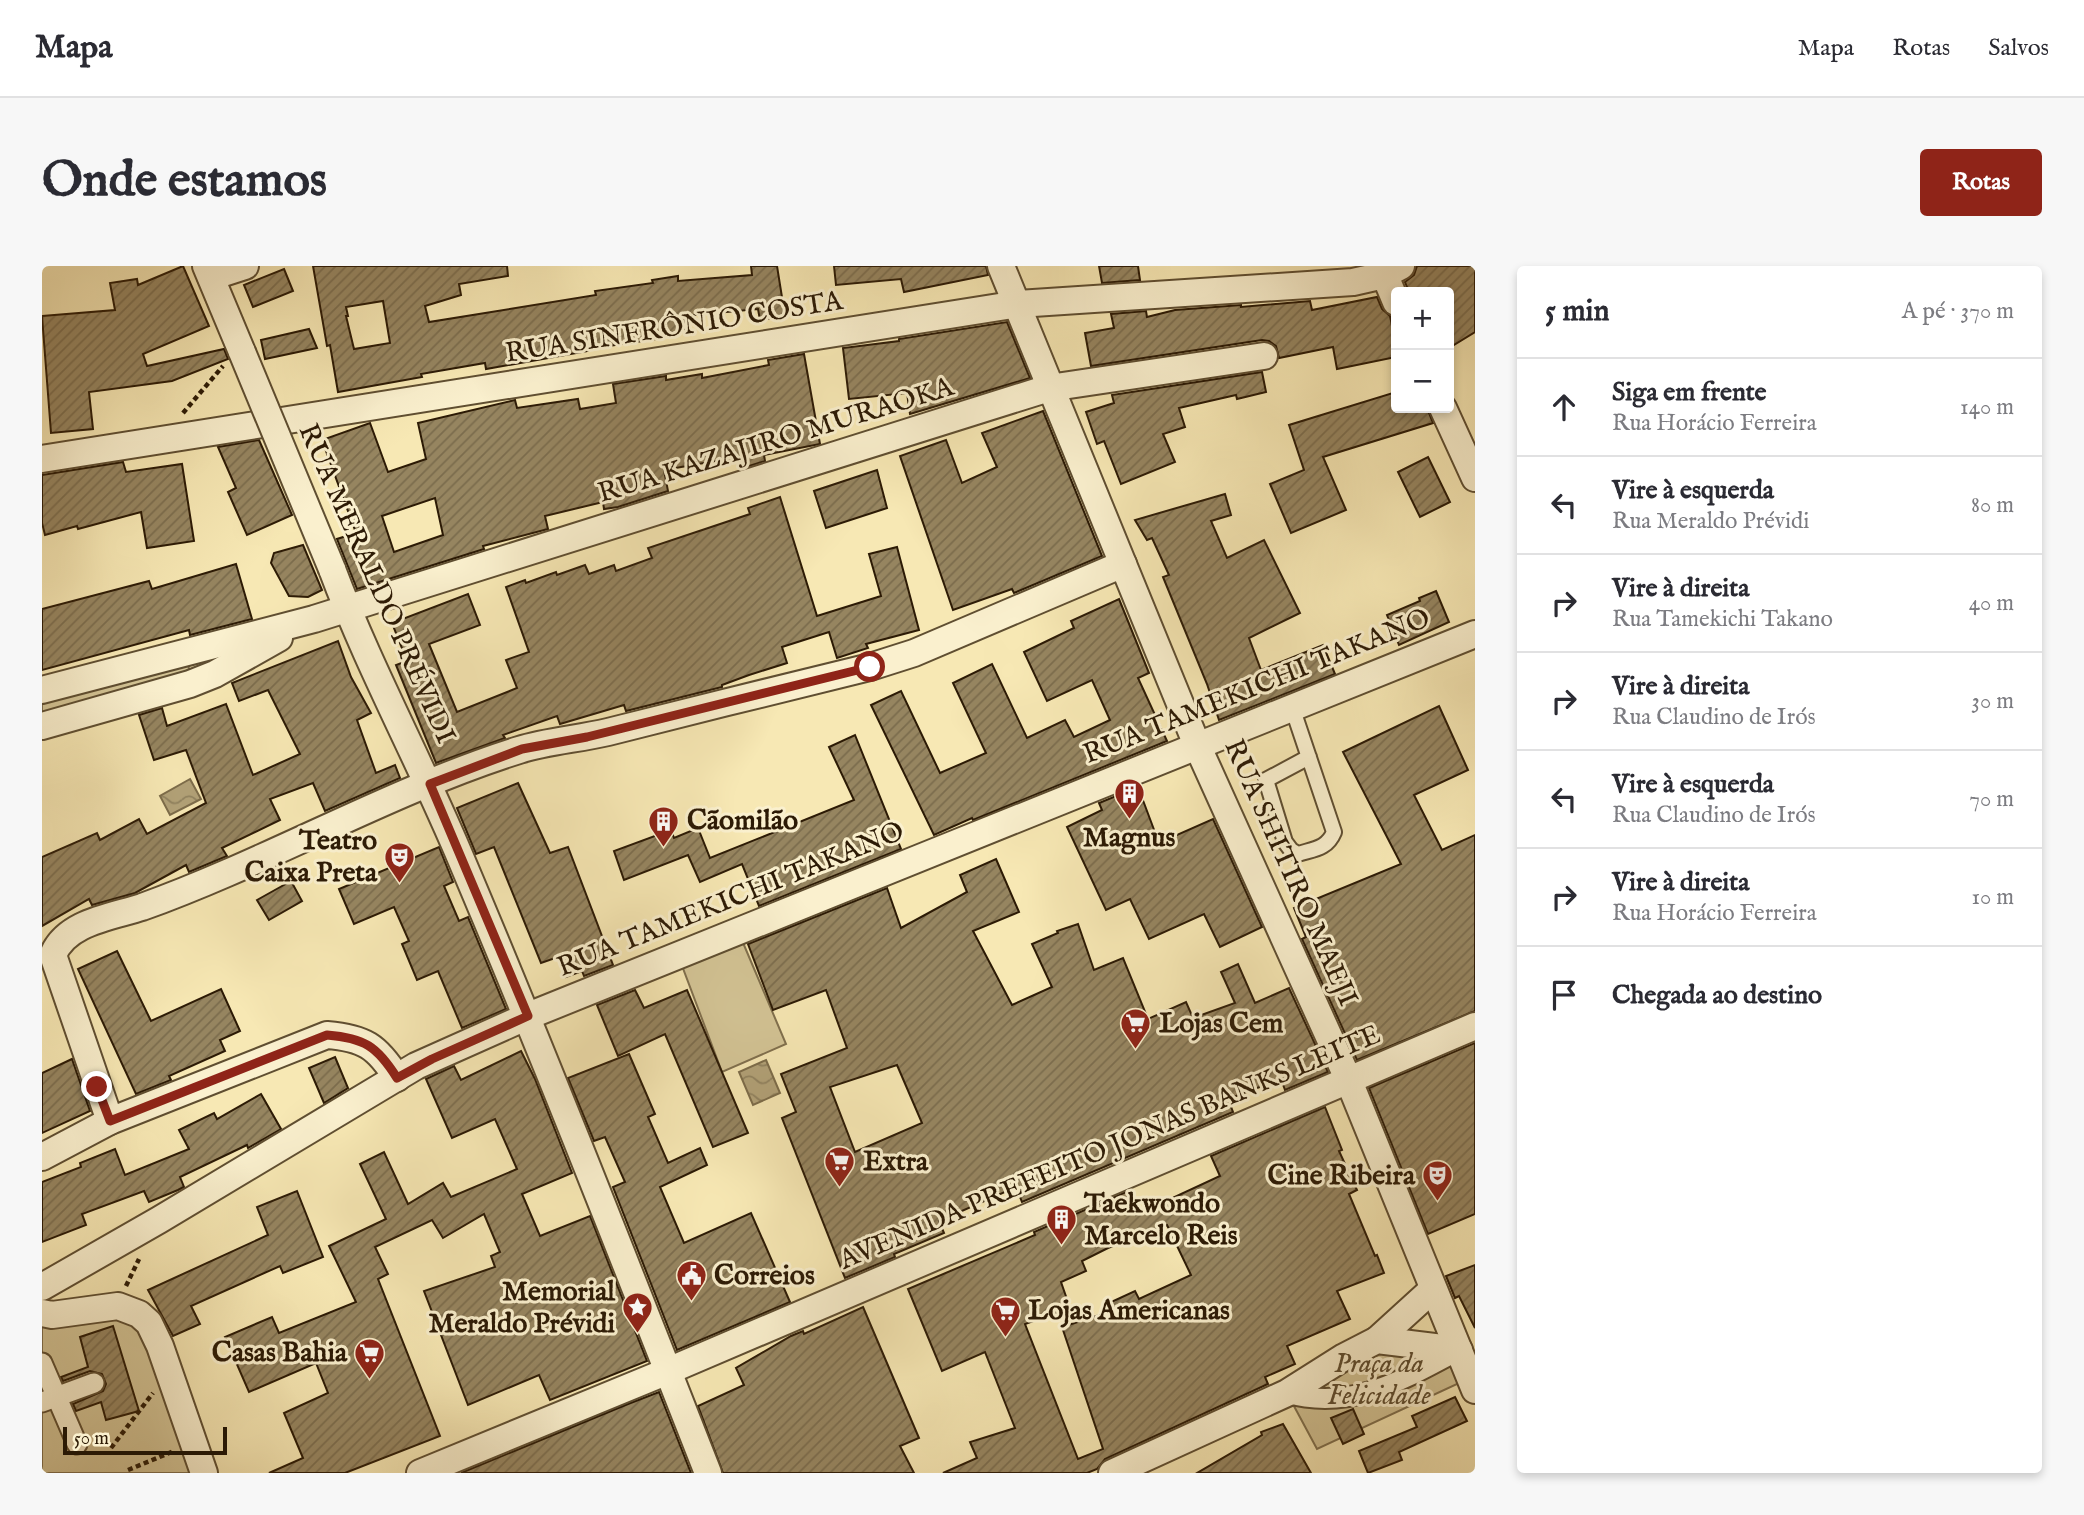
<!DOCTYPE html>
<html lang="pt">
<head>
<meta charset="utf-8">
<style>
	:root { --surface:#fff; --page:#f7f7f7; --text:#2b2b33; --muted:#7c7c81; --line:#e1e1e2; --accent:#8f2418 }
	body { margin:0; font-family:"IM FELL English",serif; background:var(--page); color:var(--text) }
	.controls { position:absolute; right:21px; top:21px; display:grid; overflow:hidden; border-radius:7px; box-shadow:0 4px 10px #0003 }
	.controls button { width:63px; height:63px; display:grid; place-items:center; padding:0; border:0; border-bottom:2px solid var(--line); background:var(--surface); color:var(--text); font:35px sans-serif }
	.scale { position:absolute; left:21px; bottom:18px; width:164px; box-sizing:border-box; padding-left:7px; border:4px solid #2c1a05; border-top:0; font-size:19px; line-height:24px; white-space:nowrap; color:#2c1a05; -webkit-text-stroke:5px #faf0ce; paint-order:stroke }
	.stop { position:absolute; width:21px; height:21px; margin:-16px; border:5px solid #8f2418; border-radius:50%; background:#fff }
	.stop.end { background:#8f2418; border-color:#fff; box-shadow:0 2px 7px #0008 }
	.list { margin:0; padding:0; list-style:none }
	h2 { display:flex; justify-content:space-between; align-items:center; height:91px; margin:0; padding:0 28px; font-size:30px }
	h2 small { font-size:23px; font-weight:400; color:var(--muted) }
	.list li { display:grid; grid-template-columns:46px 1fr auto; gap:21px; align-items:center; box-sizing:border-box; height:98px; padding:0 28px; border-top:2px solid var(--line) }
	.list b { display:block; font-size:26px; white-space:nowrap }
	.list p { margin:0; font-size:23px; white-space:nowrap; color:var(--muted) }
	.list em { font-size:23px; font-style:normal; color:var(--muted) }
	.icon { flex:none; width:38px; height:38px; fill:none; stroke:currentColor; stroke-width:2; stroke-linecap:round; stroke-linejoin:round }
	.map { position:relative; flex:none; width:1433px; height:1207px; overflow:hidden; border-radius:7px }
	header { display:flex; align-items:center; gap:42px; box-sizing:border-box; height:98px; padding:0 35px; background:var(--surface); border-bottom:2px solid var(--line) }
	header strong { font-size:33px }
	nav { display:flex; gap:38px; margin-inline-start:auto; font-size:24px }
	.intro { display:flex; align-items:center; justify-content:space-between; box-sizing:border-box; height:168px; padding:0 42px }
	h1 { margin:0; font-size:49px }
	.button { padding:18px 32px; border-radius:7px; background:var(--accent); color:#fff; font-size:24px; font-weight:700 }
	main { display:flex; gap:42px; padding:0 42px }
	aside { flex:1; background:var(--surface); border-radius:7px; box-shadow:0 4px 10px #0003 }
	.map>svg:first-child { display:block }
</style>
</head>
<body>
<header>
<strong>Mapa</strong>
<nav><a>Mapa</a><a>Rotas</a><a>Salvos</a></nav>
</header>
<div class="intro"><h1>Onde estamos</h1><a class="button">Rotas</a></div>
<main>
<div class="map">
<svg width="1433" height="1207" viewBox="0 0 1433 1207">
	<defs>
		<pattern id="water-waves" width="16" height="10" patternUnits="userSpaceOnUse" patternTransform="scale(1.75)"><rect width="16" height="10" fill="#b2a278"/><path d="M0 5q4-4 8 0t8 0" fill="none" stroke="#918360"/></pattern>
		<pattern id="building-hatch" width="6" height="6" patternUnits="userSpaceOnUse" patternTransform="scale(1.75)"><rect width="6" height="6" fill="#968560"/><path d="M-1 1l2-2M0 6l6-6M5 7l2-2" fill="none" stroke="#7b6c4d"/></pattern>
	</defs>
	<rect width="100%" height="100%" fill="#f7e8b4"/>
	<filter id="stains"><feTurbulence type="fractalNoise" baseFrequency=".00286" numOctaves="4"/><feColorMatrix values="0 0 0 0 .2 0 0 0 0 .09 0 0 0 0 .02 0 0 0 .5 -.17"/></filter>
	<radialGradient id="worn" r=".72"><stop offset=".6" stop-color="#630" stop-opacity="0"/><stop offset="1" stop-color="#630" stop-opacity=".3"/></radialGradient>
	<g fill="#d4c596" stroke="#80704e" stroke-width="2">
		<path d="M145 393 148 408 0 451V432Z"/>
		<path d="M699 672 744 778 680 806 639 697Z"/>
		<path d="M0 1048H95L160 1207H0Z"/>
		<path d="M1335 1074 1417 1084 1428 1112 1275 1183 1245 1127Z"/>
	</g>
	<g fill="url(#water-waves)" stroke="#7c6c4a" stroke-width="2">
		<path d="M148 513 159 533 128 549 118 530Z"/>
		<path d="M724 794 738 827 711 839 697 806Z"/>
	</g>
	<g fill="url(#building-hatch)" stroke="#2c1a05" stroke-width="2" fill-rule="evenodd">
		<path d="M141 0 167 60 101 88 105 100 182 83 186 93 130 115 47 126 51 163 9 167 0 50 73 44 68 17 95 13 96 19Z"/>
		<path d="M271 0H465L466 10 417 18 419 29 383 40 387 56 554 29 553 25 611 17 610 14 636 10V15L710 9 709 0H735L743 50 718 54 716 43 642 50 645 64 614 69 615 73 546 83V85L444 103 443 97 379 108 380 111 296 126 288 79 285 80ZM341 35 348 77 312 83 304 50H306L304 41Z"/>
		<path d="M792 0H944L946 9 862 26 859 13 794 19Z"/>
		<path d="M1057 0H1096L1098 14 1060 17Z"/>
		<path d="M1375 0H1433V66L1407 82V26H1367L1363 16 1372 9Z"/>
		<path d="M242 3 251 25 211 41 202 19Z"/>
		<path d="M1335 31 1340 43 1348 50 1354 79V91L1295 103 1291 81 1237 92 1234 80 1227 75 1220 74 1049 100 1043 67 1072 62 1069 48 1104 45 1105 51 1133 44 1199 39V41L1268 35 1270 44Z"/>
		<path d="M965 56 988 112 868 148 865 127 807 133 801 82 857 75V73Z"/>
		<path d="M267 63 275 82 223 93 219 74Z"/>
		<path d="M762 88 778 178 722 189 723 195 704 201 702 190 622 204 626 225 576 241 562 243 561 236 503 250 506 263 441 280 442 283 315 323 295 273 314 267 280 174 328 157 346 206 384 193 376 157 473 134 475 142 536 133 538 143 574 137 571 118 624 110V114L660 108V112L727 99 726 94ZM393 232 401 269 352 286 340 250Z"/>
		<path d="M1220 106 1224 126 1195 133 1194 129 1137 142 1143 161 1121 168 1133 196 1079 218 1062 175 1055 178 1044 146 1072 137 1070 129Z"/>
		<path d="M1354 126V142H1385L1391 157 1281 191 1304 244 1249 267 1228 218 1262 204 1247 159Z"/>
		<path d="M1001 145 1060 290 972 327 970 323 911 344 858 190 904 174 920 217 955 201 940 167Z"/>
		<path d="M217 174 250 249 205 269 186 226 194 222 176 181Z"/>
		<path d="M1386 191 1408 236 1378 251 1356 206Z"/>
		<path d="M81 196 84 206 140 198 152 275 105 282 99 246 36 263 35 260 3 269 0 257V209Z"/>
		<path d="M835 204 845 242 784 262 772 225Z"/>
		<path d="M1183 228 1189 249 1169 255 1185 292 1222 274 1258 347 1207 372 1219 404 1281 379 1293 408 1177 454 1165 418 1121 311 1127 309 1110 272 1105 274 1093 254Z"/>
		<path d="M738 231 775 350 839 330 827 288 855 281 877 364 824 378 826 382 795 392 787 366 740 381 745 397 707 409 680 419V421L584 445 582 439 518 458 515 450 461 469 463 472 394 497 354 399 365 395 350 357 426 328 438 359 387 378 415 446 475 422 464 394 487 386 464 321 483 314 484 317 514 306 515 309 543 299 547 308 572 299 574 305 610 292 606 282 708 248 706 242Z"/>
		<path d="M261 279 280 324 266 331 247 330 229 297 232 287Z"/>
		<path d="M194 298 210 353 148 369 147 364 0 404V343L107 315 110 323Z"/>
		<path d="M1394 325 1407 356 1357 379 1345 349 1378 335 1377 332Z"/>
		<path d="M1077 333 1107 407 1096 412 1125 475 931 554 930 552 892 569 829 439 859 425 898 507 944 487 911 417 950 398 985 472 1023 454 1032 471 1068 454 1050 414 1005 435 982 386 1032 362 1029 355Z"/>
		<path d="M296 375 309 411 329 447 315 454 334 507 353 499 358 512 283 545 271 517 228 533 238 554 180 582 185 590 147 606 144 599 93 627 50 639 47 633 0 660V591L55 567 58 574 97 553 105 568 164 537 144 484 112 494 97 449 120 442 125 460 184 438 211 509 258 488 226 424 197 435 190 417Z"/>
		<path d="M1397 440 1426 504 1372 529 1400 584 1433 569V745L1315 794 1260 673 1264 671 1252 642 1359 598 1301 486Z"/>
		<path d="M813 469 859 583 717 640 700 598 658 616 646 589 582 614 572 585 629 564 632 572 656 562 668 592 812 534 787 481Z"/>
		<path d="M476 517 508 587 526 581 571 699 542 710 540 705 524 711 516 691 499 697 452 581 434 588 415 542Z"/>
		<path d="M1096 521 1117 577 1171 553 1220 661 1178 681 1162 648 1107 673 1088 633 1064 644 1025 561 1060 544 1057 537Z"/>
		<path d="M397 581 411 616 402 620 417 655 426 651 464 743 420 762 396 705 375 714 360 678 367 675 352 641 312 658 297 623Z"/>
		<path d="M954 593 977 646 931 665 970 739 1010 721 990 678 1016 667 1015 665 1036 658 1052 704 1081 692 1106 753 1144 736 1151 752 1193 737 1179 706 1196 698 1213 737 1247 722 1286 806 1243 824 1239 813 1186 833 1191 846 980 936 974 921 897 955 902 967 852 988 853 991 803 1012 740 852 754 846 739 808 805 782 784 724 731 744 706 678 845 622 859 662 925 626 918 609ZM855 799 880 857 813 886 788 821Z"/>
		<path d="M249 615 260 635 227 654 215 634Z"/>
		<path d="M75 685 109 755 179 723 198 765 178 774 183 785 127 810 129 814 94 828 36 703Z"/>
		<path d="M593 724 602 742 645 724 706 867 671 881 623 768 576 790 555 739Z"/>
		<path d="M1433 777V948L1386 968 1327 822Z"/>
		<path d="M479 785 493 813 530 907 480 928 498 970 548 950 605 1095 508 1134 497 1109 426 1139 382 1025 453 1001 449 990 458 986 442 948 401 972 390 954 333 981 346 1008 336 1013 398 1170 303 1207H227L261 1192 242 1147 286 1127 274 1097 207 1126 183 1071 230 1051 237 1067 314 1036 287 980 344 953 318 898 342 886 366 938 401 917 409 931 475 903 453 853 410 872 384 813 412 800 419 814Z"/>
		<path d="M587 788 613 848 606 851 626 897 658 882 665 899 618 921 642 977 709 947 748 1036 635 1084 571 921 583 916 563 871 552 875 526 812Z"/>
		<path d="M293 791 306 822 282 837 267 802Z"/>
		<path d="M30 793 48 845 0 867V807Z"/>
		<path d="M219 828 239 863 206 882 205 879 138 911 142 921 136 924 107 936 102 925 40 948 44 959 0 976V916L39 901 38 897 73 883 83 909 147 883 137 864 172 847 175 853Z"/>
		<path d="M1283 841 1300 884 1297 885 1315 924 1307 928 1333 990 1335 989 1342 1007 1295 1025 1308 1053 1245 1080 1253 1098 1223 1111 1226 1118 1063 1193 1055 1203 1045 1207H901L935 1192 928 1176 973 1162 943 1086 900 1105 866 1023 993 969 992 966 1084 926 1094 949 1178 910 1169 890ZM1125 959 1149 1009 1097 1033 1093 1025 1067 1037 1070 1045 1020 1061 1061 1183 1036 1193 983 1058 1028 1042 1019 1016 1044 1005 1040 995 1066 982Z"/>
		<path d="M255 925 281 991 241 1007 238 1000 149 1040 158 1058 131 1070 106 1024 226 969 215 941Z"/>
		<path d="M1433 999V1062L1417 1030 1413 1032 1404 1010Z"/>
		<path d="M821 1041 877 1172 858 1180 872 1207H681L656 1140 702 1119 694 1102 749 1070 761 1065 762 1068Z"/>
		<path d="M71 1060 97 1145 64 1154 59 1136 34 1145 31 1138 61 1125 64 1118 60 1108 48 1105 21 1115 19 1111 46 1101 38 1071Z"/>
		<path d="M617 1126 649 1207H419L586 1138Z"/>
		<path d="M1413 1131 1425 1155 1357 1186 1360 1194 1326 1207 1317 1185 1375 1161 1370 1150Z"/>
		<path d="M1311 1143 1322 1168 1301 1178 1289 1152Z"/>
		<path d="M1241 1158 1269 1207H1155L1220 1169 1219 1166Z"/>
	</g>
	<g fill="none" stroke-linecap="round" stroke-linejoin="round">
		<defs>
			<path id="service" d="M1250 441 1292 566C1285 583 1272 583 1256 588L1249 584 1243 576 1224 514 1267 491"/>
			<g id="pedestrian">
				<path d="M0 1097 35 1178"/>
				<path d="M1245 1127C1309 1146 1362 1113 1417 1084"/>
				<path d="M0 1136 52 1117"/>
			</g>
			<g id="minor">
				<path d="M164 0 200 86"/>
				<path d="M959 0 1155 479 1307 815 1433 1124"/>
				<path d="M1339 0 1354 36"/>
				<path d="M169 11 203 0"/>
				<path d="M1401 142 1433 212"/>
				<path d="M0 193 976 38 1311 16 1342 9 1359 0"/>
				<path d="M290 303C327 402 378 495 419 593 505 796 585 1001 666 1207"/>
				<path d="M0 424 272 353 1007 122 1222 90"/>
				<path d="M0 460 148 418 173 408 237 372"/>
				<path d="M68 855 11 689C24 656 69 651 100 641 228 595 347 525 477 484 505 475 537 473 566 466 653 444 741 422 828 401L872 387 1081 298"/>
				<path d="M0 891 68 855 285 769C322 772 335 780 355 812"/>
				<path d="M0 1021 117 954 374 800 486 750 1433 368"/>
				<path d="M0 1047 10 1049 76 1040 97 1048 107 1057 118 1080 162 1207"/>
				<path d="M1335 1074 1391 1023"/>
				<path d="M378 1207 626 1105 1433 760"/>
				<path d="M1070 1207 1245 1127 1302 1091 1335 1074 1417 1084"/>
			</g>
		</defs>
		<use href="#service" stroke="#5f4e31" stroke-width="18"/>
		<use href="#pedestrian" stroke="#5f4e31" stroke-width="23"/>
		<use href="#minor" stroke="#5f4e31" stroke-width="30"/>
		<g stroke="#2c1a05" stroke-width="4.5" stroke-dasharray="5 3.5" stroke-linecap="butt">
			<path d="M141 147 181 100"/>
			<path d="M84 1020 97 993"/>
			<path d="M69 1182 111 1127"/>
			<path d="M86 1204 132 1185"/>
		</g>
		<use href="#service" stroke="#faf0ce" stroke-width="14"/>
		<use href="#pedestrian" stroke="#faf0ce" stroke-width="19"/>
		<use href="#minor" stroke="#faf0ce" stroke-width="26"/>
		<defs>
			<path id="minor-bridge" d="M200 86 290 303"/>
		</defs>
		<use href="#minor-bridge" stroke="#5f4e31" stroke-width="30" stroke-linecap="butt"/>
		<use href="#minor-bridge" stroke="#faf0ce" stroke-width="26"/>
	</g>
	<g fill="none" stroke-linecap="round" stroke-linejoin="round">
		<path stroke="#8f2418" stroke-width="9" d="M55 821 68 855 285 769C322 772 335 780 355 812L390 793 486 750 388 518 480 483 545 471 828 401"/>
	</g>
	<defs>
		<symbol id="building-pin" viewBox="-11 -11 22 30"><path d="M0 17L-7.5 6A9.5 9.5 0 1 1 7.5 6Z" fill="#8f2418" stroke="#faf0ce"/><path d="M-4-6H4V6H1V3H-1V6H-4ZM-2.5-4.3h1.7v1.8h-1.7ZM.8-4.3h1.7v1.8H.8ZM-2.5-1h1.7V.8h-1.7ZM.8-1h1.7V.8H.8Z" fill="#fff"/></symbol>
		<symbol id="theatre-pin" viewBox="-11 -11 22 30"><path d="M0 17L-7.5 6A9.5 9.5 0 1 1 7.5 6Z" fill="#8f2418" stroke="#faf0ce"/><path d="M-5-5.5Q0-4 5-5.5V0Q5 5 0 6Q-5 5-5 0ZM-3.3-2.5H-1v1.5H-3.3ZM1-2.5H3.3v1.5H1ZM-2.8 1Q0 5.5 2.8 1Z" fill="#fff"/></symbol>
		<symbol id="supermarket-pin" viewBox="-11 -11 22 30"><path d="M0 17L-7.5 6A9.5 9.5 0 1 1 7.5 6Z" fill="#8f2418" stroke="#faf0ce"/><path d="M-6-5.5h2.5l.6 2H6L4.5 2H-2.5L-4.4-4H-6ZM-1.5 3.2a1.3 1.3 0 1 0 .1 0ZM3 3.2a1.3 1.3 0 1 0 .1 0Z" fill="#fff"/></symbol>
		<symbol id="civic-pin" viewBox="-11 -11 22 30"><path d="M0 17L-7.5 6A9.5 9.5 0 1 1 7.5 6Z" fill="#8f2418" stroke="#faf0ce"/><path d="M-.6-6.5H3V-4.5H.6V-3L4-1V1h2V6H-6V1h2V-1L-.6-3ZM-1.2 2.5V6h2.4V2.5Z" fill="#fff"/></symbol>
		<symbol id="sight-pin" viewBox="-11 -11 22 30"><path d="M0 17L-7.5 6A9.5 9.5 0 1 1 7.5 6Z" fill="#8f2418" stroke="#faf0ce"/><path d="M0-6L1.8-2.2L6-1.7L2.9 1.2L3.7 5.4L0 3.3L-3.7 5.4L-2.9 1.2L-6-1.7L-1.8-2.2Z" fill="#fff"/></symbol>
	</defs>
	<g fill-rule="evenodd">
		<use href="#building-pin" x="1070" y="510" width="35" height="47"/>
		<use href="#building-pin" x="604" y="538" width="35" height="47"/>
		<use href="#theatre-pin" x="340" y="574" width="35" height="47"/>
		<use href="#supermarket-pin" x="1076" y="740" width="35" height="47"/>
		<use href="#supermarket-pin" x="780" y="878" width="35" height="47"/>
		<use href="#theatre-pin" x="1378" y="892" width="35" height="47"/>
		<use href="#building-pin" x="1002" y="936" width="35" height="47"/>
		<use href="#civic-pin" x="632" y="992" width="35" height="47"/>
		<use href="#sight-pin" x="578" y="1024" width="35" height="47"/>
		<use href="#supermarket-pin" x="946" y="1028" width="35" height="47"/>
		<use href="#supermarket-pin" x="310" y="1070" width="35" height="47"/>
	</g>
	<g text-anchor="middle" dominant-baseline="central" stroke-width="6" stroke-linejoin="round" paint-order="stroke">
		<g font-size="28" fill="#2c1a05" stroke="#faf0ce">
			<text transform="translate(632 62) rotate(-9)">RUA SINFRÔNIO COSTA</text>
			<text transform="translate(734 175) rotate(-17)">RUA KAZAJIRO MURAOKA</text>
			<text transform="translate(334 318) rotate(66)">RUA MERALDO PRÉVIDI</text>
			<text transform="translate(1215 421) rotate(-22)">RUA TAMEKICHI TAKANO</text>
			<text transform="translate(1248 607) rotate(66)">RUA SHITIRO MAEJI</text>
			<text transform="translate(689 634) rotate(-22)">RUA TAMEKICHI TAKANO</text>
			<text transform="translate(1068 882) rotate(-23)">AVENIDA PREFEITO JONAS BANKS LEITE</text>
		</g>
		<g font-size="28" font-weight="bold" fill="#2c1a05" stroke="#faf0ce" text-anchor="start">
			<text x="645" y="555">Cãomilão</text>
			<text x="1087" y="572" text-anchor="middle">Magnus</text>
			<text x="335" y="575" text-anchor="end">Teatro<tspan x="335" dy="32">Caixa Preta</tspan></text>
			<text x="1117" y="758">Lojas Cem</text>
			<text x="821" y="896">Extra</text>
			<text x="1373" y="910" text-anchor="end">Cine Ribeira</text>
			<text x="1042" y="938">Taekwondo<tspan x="1042" dy="32">Marcelo Reis</tspan></text>
			<text x="672" y="1010">Correios</text>
			<text x="573" y="1026" text-anchor="end">Memorial<tspan x="573" dy="32">Meraldo Prévidi</tspan></text>
			<text x="986" y="1045">Lojas Americanas</text>
			<text x="305" y="1087" text-anchor="end">Casas Bahia</text>
		</g>
		<g font-size="28" font-style="italic" fill="#5e4d30" stroke="#faf0ce">
			<text x="1337" y="1098">Praça da<tspan x="1337" dy="32">Felicidade</tspan></text>
		</g>
	</g>
	<rect width="100%" height="100%" filter="url(#stains)"/>
	<rect width="100%" height="100%" fill="url(#worn)"/>
</svg>
<div class="controls">
<button>+</button>
<button>−</button>
</div>
<div class="scale">50 m</div>
<div class="stop" style="left:828px;top:401px"></div>
<div class="stop end" style="left:55px;top:821px"></div>
</div>
<aside>
<h2>5 min<small>A pé · 370 m</small></h2>
<ul class="list">
<li><svg class="icon" aria-label="ahead" viewBox="0 0 24 24"><path d="M12 20V5M6 11l6-6 6 6"/></svg><div><b>Siga em frente</b><p>Rua Horácio Ferreira</p></div><em>140 m</em></li>
<li><svg class="icon" aria-label="left" viewBox="0 0 24 24"><path d="M17 20v-9H6M10 6l-5 5 5 5"/></svg><div><b>Vire à esquerda</b><p>Rua Meraldo Prévidi</p></div><em>80 m</em></li>
<li><svg class="icon" aria-label="right" viewBox="0 0 24 24"><path d="M7 20v-9h11M14 6l5 5-5 5"/></svg><div><b>Vire à direita</b><p>Rua Tamekichi Takano</p></div><em>40 m</em></li>
<li><svg class="icon" aria-label="right" viewBox="0 0 24 24"><path d="M7 20v-9h11M14 6l5 5-5 5"/></svg><div><b>Vire à direita</b><p>Rua Claudino de Irós</p></div><em>30 m</em></li>
<li><svg class="icon" aria-label="left" viewBox="0 0 24 24"><path d="M17 20v-9H6M10 6l-5 5 5 5"/></svg><div><b>Vire à esquerda</b><p>Rua Claudino de Irós</p></div><em>70 m</em></li>
<li><svg class="icon" aria-label="right" viewBox="0 0 24 24"><path d="M7 20v-9h11M14 6l5 5-5 5"/></svg><div><b>Vire à direita</b><p>Rua Horácio Ferreira</p></div><em>10 m</em></li>
<li><svg class="icon" aria-label="arrive" viewBox="0 0 24 24"><path d="M6 21V4h12l-3 4 3 4H6"/></svg><div><b>Chegada ao destino</b></div></li>
</ul>
</aside>
</main>
</body>
</html>
